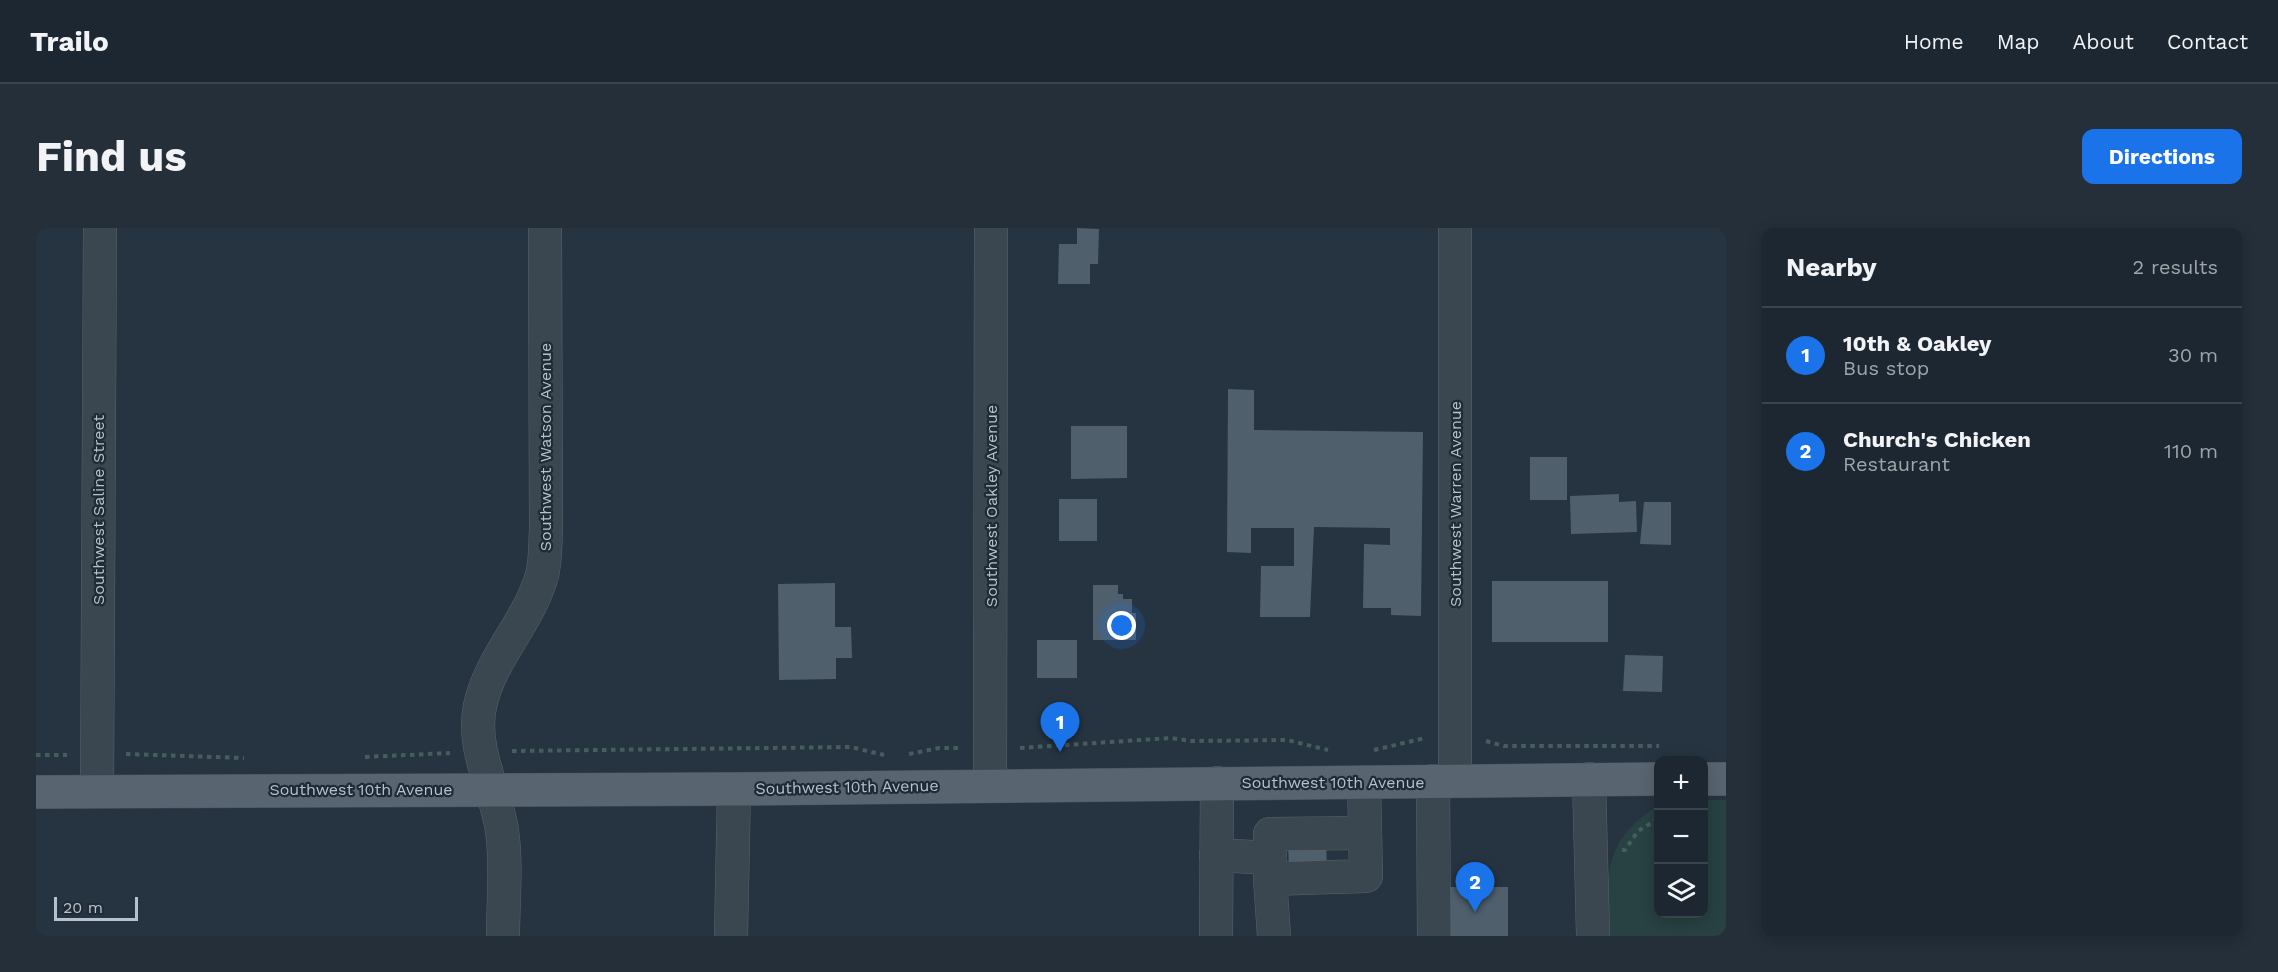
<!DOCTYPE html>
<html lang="en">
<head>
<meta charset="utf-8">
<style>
	:root { --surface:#1c2731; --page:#252f39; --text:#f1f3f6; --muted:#a0a5ab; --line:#3a444d; --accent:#1a73e8 }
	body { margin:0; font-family:"Work Sans",sans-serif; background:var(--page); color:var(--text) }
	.controls { position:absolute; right:18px; bottom:18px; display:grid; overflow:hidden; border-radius:12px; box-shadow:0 3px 15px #0003 }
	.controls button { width:54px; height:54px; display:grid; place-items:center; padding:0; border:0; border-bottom:2px solid var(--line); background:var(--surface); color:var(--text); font:30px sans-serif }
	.scale { position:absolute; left:18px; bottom:15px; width:84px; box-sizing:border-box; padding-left:6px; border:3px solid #b7c1cb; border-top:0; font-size:16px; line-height:21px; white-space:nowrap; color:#b7c1cb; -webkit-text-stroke:4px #1f2b36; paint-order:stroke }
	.you { position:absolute; left:1086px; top:398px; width:21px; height:21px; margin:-15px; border:4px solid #fff; border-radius:50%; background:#1a73e8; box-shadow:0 0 0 9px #1a73e833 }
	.badge { display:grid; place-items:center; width:39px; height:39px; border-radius:50%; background:var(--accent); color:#fff; font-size:20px; font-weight:700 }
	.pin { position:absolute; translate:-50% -50px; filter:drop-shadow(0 2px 3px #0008) }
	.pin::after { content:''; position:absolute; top:32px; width:21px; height:18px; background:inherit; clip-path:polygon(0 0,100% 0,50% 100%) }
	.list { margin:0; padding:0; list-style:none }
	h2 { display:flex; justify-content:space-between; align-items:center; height:78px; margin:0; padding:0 24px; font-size:26px }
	h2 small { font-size:20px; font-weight:400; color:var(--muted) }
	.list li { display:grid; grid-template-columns:39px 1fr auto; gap:18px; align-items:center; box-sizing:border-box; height:96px; padding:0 24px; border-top:2px solid var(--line) }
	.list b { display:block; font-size:22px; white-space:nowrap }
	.list p { margin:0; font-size:20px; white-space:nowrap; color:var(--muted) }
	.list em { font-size:20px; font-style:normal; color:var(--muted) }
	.icon { flex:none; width:33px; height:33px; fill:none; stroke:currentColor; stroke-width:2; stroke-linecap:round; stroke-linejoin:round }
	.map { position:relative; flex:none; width:1690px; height:708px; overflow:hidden; border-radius:12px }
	header { display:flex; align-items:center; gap:36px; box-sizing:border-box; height:84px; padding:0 30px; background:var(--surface); border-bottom:2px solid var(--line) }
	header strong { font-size:28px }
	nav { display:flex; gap:33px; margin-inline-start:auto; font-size:21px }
	.intro { display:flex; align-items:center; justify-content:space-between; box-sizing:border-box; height:144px; padding:0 36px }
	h1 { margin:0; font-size:42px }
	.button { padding:15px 27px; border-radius:12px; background:var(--accent); color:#fff; font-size:21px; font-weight:700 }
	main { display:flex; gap:36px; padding:0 36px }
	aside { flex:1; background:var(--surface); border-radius:12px; box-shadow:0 3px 15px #0003 }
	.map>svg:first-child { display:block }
</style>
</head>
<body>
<header>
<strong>Trailo</strong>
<nav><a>Home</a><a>Map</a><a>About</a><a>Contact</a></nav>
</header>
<div class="intro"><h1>Find us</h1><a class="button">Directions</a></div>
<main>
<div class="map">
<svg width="1690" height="708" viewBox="0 0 1690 708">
	<rect width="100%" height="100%" fill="#263441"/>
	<path fill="#284142" d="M1668 572H1690V708H1571C1571 649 1566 612 1622 578V686H1668Z"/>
	<g fill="#4f5f6c">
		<path d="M1041 0 1063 1 1062 36H1054V56H1022L1023 16H1041Z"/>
		<path d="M1192 161 1218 162V202L1387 204 1385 388 1355 387V380H1327L1328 316 1354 317V300L1278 299 1274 389H1224L1225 338H1258V300H1215V325L1191 324Z"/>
		<path d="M1035 198H1091V250L1035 251Z"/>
		<rect x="1494" y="229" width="37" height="43"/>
		<path d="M1583 266V274L1600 273 1601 304 1535 306 1534 268Z"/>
		<rect x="1023" y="271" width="38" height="42"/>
		<path d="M1608 274H1635V317L1604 316Z"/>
		<rect x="1456" y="353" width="116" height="61"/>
		<path d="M799 355V399H815L816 430H800V451L743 452 742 356Z"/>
		<path d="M1057 357H1082V366H1087V371H1096V385H1100V412H1057Z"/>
		<rect x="1001" y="412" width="40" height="38"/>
		<path d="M1589 427 1627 428 1626 464 1587 463Z"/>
		<path d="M1290 611 1291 643 1253 645 1252 613Z"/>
		<rect x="1406" y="659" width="66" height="49"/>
	</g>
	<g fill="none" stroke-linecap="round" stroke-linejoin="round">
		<defs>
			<g id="minor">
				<path d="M1419 0V553"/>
				<path d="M1553 551 1557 708"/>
				<path d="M1397 553 1398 708"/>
				<path d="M954 557 955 0"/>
				<path d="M61 563 64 0"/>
				<path d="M1180 627 1234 630V651L1330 648 1328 554"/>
				<path d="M1234 630V606L1329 605"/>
				<path d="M1234 651 1238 708"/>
				<path d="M467 708C467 674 471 637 466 603 460 561 435 522 444 478 454 430 493 394 506 347 510 332 509 316 510 301L509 0"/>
				<path d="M695 708 698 561"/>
				<path d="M1180 708 1181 555"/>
			</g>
			<g id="major">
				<path d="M1668 551H1690"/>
				<path d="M0 564 698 561 1622 551"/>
			</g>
		</defs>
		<use href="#minor" stroke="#58646e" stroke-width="34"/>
		<use href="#major" stroke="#444f5a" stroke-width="34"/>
		<g stroke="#465d5e" stroke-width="4" stroke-dasharray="4.5 4.5" stroke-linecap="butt">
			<path d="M1450 513 1468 518H1623"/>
			<path d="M984 520 1135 510 1155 513 1251 512 1292 522"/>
			<path d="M1338 522 1389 510"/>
			<path d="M476 523 815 519 848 527"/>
			<path d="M90 526 208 530"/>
			<path d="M873 526 903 520H925"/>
			<path d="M0 527H31"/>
			<path d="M329 529 414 525"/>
			<path d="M1586 622H1589L1602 603 1622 591"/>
		</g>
		<use href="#minor" stroke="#3a4650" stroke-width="33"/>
		<use href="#major" stroke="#586570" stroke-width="33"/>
	</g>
	<g text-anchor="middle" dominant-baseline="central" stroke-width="4.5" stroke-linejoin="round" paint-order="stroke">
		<g font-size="16" fill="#b7c1cb" stroke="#1f2b36">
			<text transform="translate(509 219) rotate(-90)">Southwest Watson Avenue</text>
			<text transform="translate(1419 276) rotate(-90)">Southwest Warren Avenue</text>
			<text transform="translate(955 278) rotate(-90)">Southwest Oakley Avenue</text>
			<text transform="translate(62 282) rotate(-90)">Southwest Saline Street</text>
			<text x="1297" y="554">Southwest 10th Avenue</text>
			<text transform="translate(811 559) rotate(-1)">Southwest 10th Avenue</text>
			<text x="325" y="561">Southwest 10th Avenue</text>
		</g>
	</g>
</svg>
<div class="controls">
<button>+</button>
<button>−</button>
<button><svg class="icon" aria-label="layers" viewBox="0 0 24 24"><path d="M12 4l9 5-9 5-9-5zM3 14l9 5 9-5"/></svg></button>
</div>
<div class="scale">20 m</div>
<div class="you"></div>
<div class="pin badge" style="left:1024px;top:524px">1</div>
<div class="pin badge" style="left:1439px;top:684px">2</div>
</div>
<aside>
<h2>Nearby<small>2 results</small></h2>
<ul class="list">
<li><span class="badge">1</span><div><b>10th &amp; Oakley</b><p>Bus stop</p></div><em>30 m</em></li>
<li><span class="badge">2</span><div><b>Church's Chicken</b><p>Restaurant</p></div><em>110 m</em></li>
</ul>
</aside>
</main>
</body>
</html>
